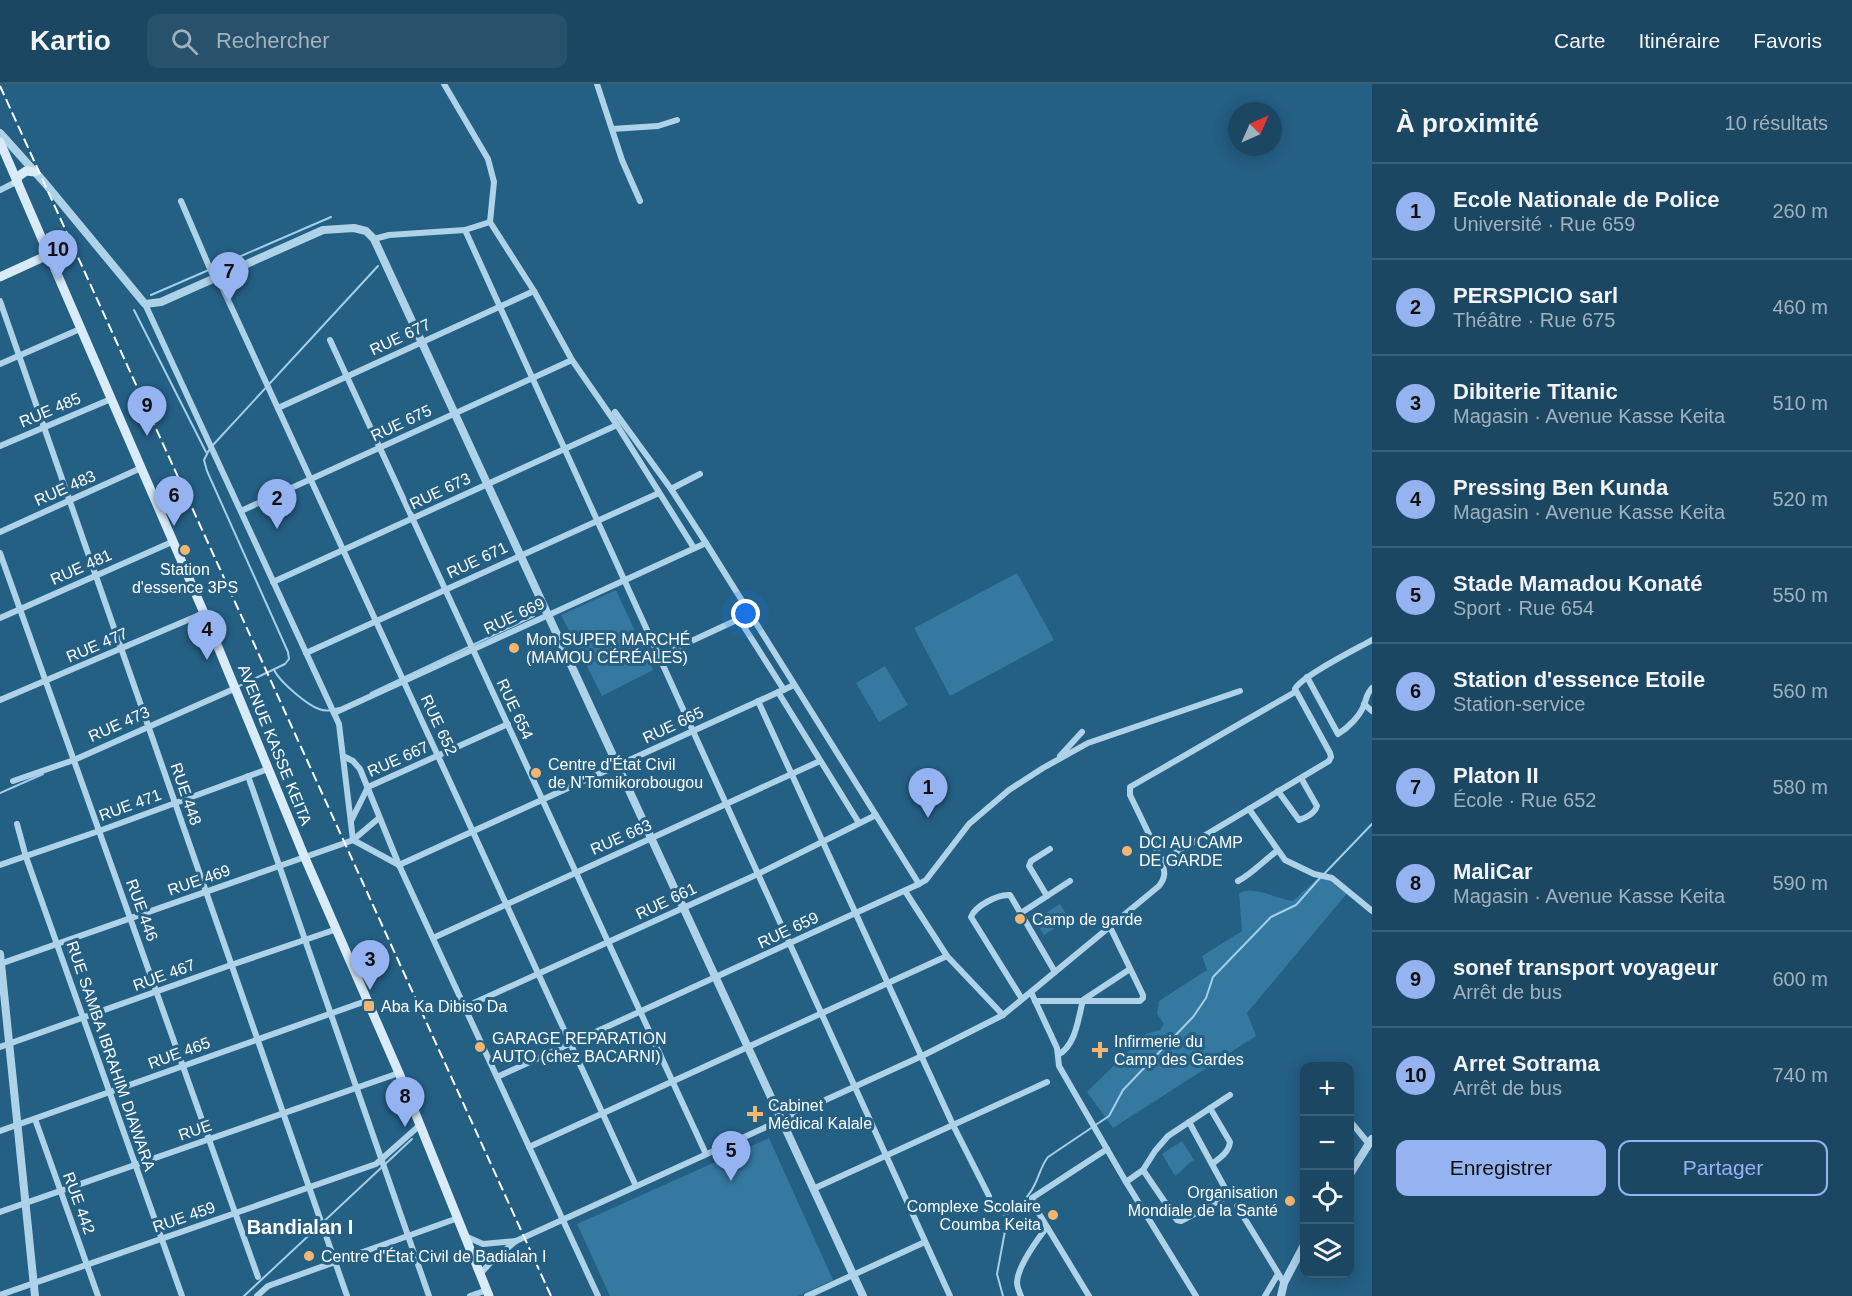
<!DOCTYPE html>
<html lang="fr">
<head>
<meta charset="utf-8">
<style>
	:root { --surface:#1b4763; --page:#28516c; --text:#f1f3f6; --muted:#a0b2be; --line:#395f78; --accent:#95b2f1 }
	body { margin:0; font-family:Helvetica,sans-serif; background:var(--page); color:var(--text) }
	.controls { position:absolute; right:18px; bottom:18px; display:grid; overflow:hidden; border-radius:12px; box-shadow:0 3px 15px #0003 }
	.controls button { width:54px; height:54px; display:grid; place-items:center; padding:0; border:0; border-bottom:2px solid var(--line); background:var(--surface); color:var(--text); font:30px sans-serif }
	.compass { position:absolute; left:1228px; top:18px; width:54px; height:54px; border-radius:50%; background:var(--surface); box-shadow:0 3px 15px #0003; rotate:45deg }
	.you { position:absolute; left:746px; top:530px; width:21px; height:21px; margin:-15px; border:4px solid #fff; border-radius:50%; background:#1a73e8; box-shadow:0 0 0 9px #1a73e833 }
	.badge { display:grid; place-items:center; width:39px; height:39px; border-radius:50%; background:var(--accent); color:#111; font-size:20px; font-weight:700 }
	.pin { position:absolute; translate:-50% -50px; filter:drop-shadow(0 2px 3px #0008) }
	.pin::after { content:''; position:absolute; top:32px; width:21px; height:18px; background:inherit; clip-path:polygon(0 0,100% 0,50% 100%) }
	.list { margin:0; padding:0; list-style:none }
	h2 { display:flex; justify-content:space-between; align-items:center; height:78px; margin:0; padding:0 24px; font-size:26px }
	h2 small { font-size:20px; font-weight:400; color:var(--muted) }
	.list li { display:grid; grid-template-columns:39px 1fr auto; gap:18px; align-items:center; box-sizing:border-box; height:96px; padding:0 24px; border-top:2px solid var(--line) }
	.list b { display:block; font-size:22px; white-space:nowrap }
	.list p { margin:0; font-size:20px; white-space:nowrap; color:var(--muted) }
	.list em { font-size:20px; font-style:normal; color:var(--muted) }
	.actions { display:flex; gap:12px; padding:18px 24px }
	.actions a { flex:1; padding:14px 0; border:2px solid var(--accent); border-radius:12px; text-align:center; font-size:21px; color:var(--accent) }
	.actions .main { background:var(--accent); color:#111 }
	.icon { flex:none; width:33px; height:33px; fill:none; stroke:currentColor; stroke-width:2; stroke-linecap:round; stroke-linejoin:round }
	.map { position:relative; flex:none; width:1372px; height:1212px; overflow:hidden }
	header { display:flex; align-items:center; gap:36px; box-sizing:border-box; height:84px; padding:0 30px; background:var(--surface); border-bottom:2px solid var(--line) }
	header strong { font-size:28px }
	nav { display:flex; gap:33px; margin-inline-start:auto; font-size:21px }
	.search { width:420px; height:54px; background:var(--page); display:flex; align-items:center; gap:15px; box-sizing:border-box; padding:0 21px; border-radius:12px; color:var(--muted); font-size:22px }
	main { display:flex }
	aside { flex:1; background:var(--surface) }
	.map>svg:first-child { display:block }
</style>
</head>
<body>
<header>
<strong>Kartio</strong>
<div class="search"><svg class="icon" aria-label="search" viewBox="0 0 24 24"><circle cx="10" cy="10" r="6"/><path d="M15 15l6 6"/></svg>Rechercher</div>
<nav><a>Carte</a><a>Itinéraire</a><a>Favoris</a></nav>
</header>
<main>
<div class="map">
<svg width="1372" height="1212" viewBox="0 0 1372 1212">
	<rect width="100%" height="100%" fill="#245f84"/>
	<g fill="#3578a0">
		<path d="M1017 489 1054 556 950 612 914 544Z"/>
		<path d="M616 506 653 586 602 612 561 531Z"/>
		<path d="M885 582 908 621 879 638 856 599Z"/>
		<path d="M1319 793H1332L1349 807 1247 929 1256 952 1113 1044 1087 1008 1146 950 1160 946 1164 940 1157 930 1159 917 1207 886 1202 872 1242 847 1239 810C1252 800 1276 815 1293 817Z"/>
		<path d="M1060 820 1069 835 1044 851 1035 836Z"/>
		<path d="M769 1054 833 1196 798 1212H610L577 1140Z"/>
		<path d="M1182 1057 1194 1076C1186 1080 1183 1087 1175 1092L1162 1070Z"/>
	</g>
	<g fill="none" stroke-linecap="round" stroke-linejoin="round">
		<g stroke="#a2cfe9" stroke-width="2">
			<path d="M151 211 331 133"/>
			<path d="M134 226 206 368"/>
			<path d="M213 361 378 182"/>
			<path d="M209 366 204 376 207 387 288 568 289 575 285 580 237 603"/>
			<path d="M274 586C280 598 307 621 319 625 326 628 332 626 339 624"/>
			<path d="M371 609 534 532"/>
			<path d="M0 709 43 690"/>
			<path d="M1324 790 1372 740"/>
			<path d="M244 1212 412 1055"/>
			<path d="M1003 1212 997 1190 1005 1147 1004 1132C1018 1124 1028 1115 1035 1100 1040 1090 1041 1082 1048 1073L1109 1032 1123 1006 1193 933 1206 914 1213 893 1271 833 1296 821 1320 794"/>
		</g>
		<g stroke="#aed2e8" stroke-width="6">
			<path d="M444 0 488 75 494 98 490 138"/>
			<path d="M597 0 622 76 640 117"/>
			<path d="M612 45 658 42 677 36"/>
			<path d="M0 106 16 98"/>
			<path d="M181 117 214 194"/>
			<path d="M465 146 950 1212"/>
			<path d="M374 155 389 151 465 146 490 138 534 207 572 276 617 341 694 464"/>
			<path d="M217 192 636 1102"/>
			<path d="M0 217 347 1212"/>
			<path d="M145 220 339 640 353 756 399 781 794 601"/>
			<path d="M330 256 706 1070"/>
			<path d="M0 280 80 245"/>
			<path d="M278 324 534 207"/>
			<path d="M615 328 671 405 706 459 919 800"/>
			<path d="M0 362 111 315"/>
			<path d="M671 405 700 390"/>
			<path d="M241 427 572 276"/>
			<path d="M0 448 141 384"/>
			<path d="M0 469 258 1193"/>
			<path d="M273 498 617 341"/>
			<path d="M0 534 172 458"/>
			<path d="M306 569 659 409"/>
			<path d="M659 572 739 535 784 606"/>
			<path d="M1307 593 1338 650C1348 644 1360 632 1364 621 1367 614 1366 610 1372 604"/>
			<path d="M778 608 859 739"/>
			<path d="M0 616 204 529"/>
			<path d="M758 617 953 1041 989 1112"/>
			<path d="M1364 620 1372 627"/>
			<path d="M334 629 706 459"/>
			<path d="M343 672 353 677 360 685 399 781 598 1212"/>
			<path d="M1060 672 1082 648"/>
			<path d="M248 692 429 1212"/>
			<path d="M13 697 74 676 236 604"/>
			<path d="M1278 707 1299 736C1306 734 1315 729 1317 722L1301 694"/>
			<path d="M1249 725 1285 776 1314 790 1332 794 1372 827"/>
			<path d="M351 737 368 703 508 640"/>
			<path d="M17 740 26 773 182 1212"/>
			<path d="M1162 777 1130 711V703L1295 608"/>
			<path d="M0 781 99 747 268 685"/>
			<path d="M1238 797C1253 789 1263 777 1277 767"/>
			<path d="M905 807 947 872 1003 931"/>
			<path d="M1047 812 1029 782 1031 777 1050 765"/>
			<path d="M1021 829 1070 797"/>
			<path d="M433 854 820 677"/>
			<path d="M0 880 345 759 353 756 379 734"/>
			<path d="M1031 908 1057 964 1059 982 1126 1098 1196 1212"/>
			<path d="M1022 915 971 833C975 822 998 810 1010 811L1055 888"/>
			<path d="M1035 917H1140L1143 914V911L1110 843"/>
			<path d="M465 923 758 790 876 731"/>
			<path d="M0 963 231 881 337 845"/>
			<path d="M1058 971C1076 961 1078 935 1083 916L1130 885"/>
			<path d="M497 993 919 800 926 796 969 740 1009 706 1043 684 1088 659 1240 607"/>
			<path d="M1210 1024 1230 1058C1229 1068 1220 1074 1212 1080"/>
			<path d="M35 1035 98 1212"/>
			<path d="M1350 1037 1369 1060"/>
			<path d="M0 1047 366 917"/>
			<path d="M529 1063 947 872"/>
			<path d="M1143 1086 1177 1136 1181 1137 1226 1113V1106L1189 1038"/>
			<path d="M1126 1098 1143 1086 1155 1067 1168 1052 1230 1011"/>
			<path d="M813 1105 1047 998"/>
			<path d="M1237 1122 1284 1199"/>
			<path d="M0 1128 399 989"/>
			<path d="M467 1153 483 1160 516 1157"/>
			<path d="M481 1189 492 1177 516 1157 922 972 1003 931 1159 802C1166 793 1165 788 1162 777L1329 677 1331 673 1330 669 1295 605C1300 593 1358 564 1372 556"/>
			<path d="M0 1211 376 1080 420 1041"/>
			<path d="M257 1212 268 1202 458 1134"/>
			<path d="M470 1212 487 1206"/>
			<path d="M807 1212 925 1158"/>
			<path d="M1021 1212C1019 1207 1017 1203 1017 1198 1018 1182 1037 1156 1047 1143"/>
			<path d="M1089 1212 1035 1123 1032 1114 1107 1065"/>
			<path d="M1265 1212 1278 1190"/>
		</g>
		<g stroke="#aed2e8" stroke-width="8">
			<path d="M0 49 44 98 145 220 161 218 323 146 354 144 366 147 374 155 863 1212"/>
			<path d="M0 870 35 1212"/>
			<path d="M1350 1090 1372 1055"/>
			<path d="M1281 1212 1284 1199 1304 1161"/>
		</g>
		<g stroke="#d8ebf7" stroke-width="9">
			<path d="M0 58 204 529 305 774 399 989 489 1212"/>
			<path d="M16 98 19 92 26 87 35 88"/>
			<path d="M0 193 48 171"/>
		</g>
		<path stroke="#fff" stroke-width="2" stroke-dasharray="10 4.5" stroke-linecap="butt" d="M0 2 551 1212"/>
	</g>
	<g fill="#f2b671" stroke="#245f84" stroke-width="2">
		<circle cx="185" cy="466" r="6"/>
		<circle cx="514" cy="564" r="6"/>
		<circle cx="536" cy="689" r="6"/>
		<circle cx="1127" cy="767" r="6"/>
		<circle cx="1020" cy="835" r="6"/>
		<rect x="363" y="916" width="12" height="12" rx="3"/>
		<circle cx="480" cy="963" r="6"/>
		<path d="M1097 957h6v6h6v6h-6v6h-6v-6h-6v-6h6z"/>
		<path d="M752 1021h6v6h6v6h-6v6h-6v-6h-6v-6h6z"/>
		<circle cx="1290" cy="1117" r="6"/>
		<circle cx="1053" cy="1131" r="6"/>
		<circle cx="309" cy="1172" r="6"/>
	</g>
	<g text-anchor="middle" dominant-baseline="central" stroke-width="6" stroke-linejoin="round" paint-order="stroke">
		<g font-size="16" fill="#fff" stroke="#245f84">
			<text transform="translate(400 253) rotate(-25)">RUE 677</text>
			<text transform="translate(50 326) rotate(-23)">RUE 485</text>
			<text transform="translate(401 339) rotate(-25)">RUE 675</text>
			<text transform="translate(65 404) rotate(-24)">RUE 483</text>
			<text transform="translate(440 407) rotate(-25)">RUE 673</text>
			<text transform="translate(477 476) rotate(-25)">RUE 671</text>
			<text transform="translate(81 483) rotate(-24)">RUE 481</text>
			<text transform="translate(514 532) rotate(-25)">RUE 669</text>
			<text transform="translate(97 561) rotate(-23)">RUE 477</text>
			<text transform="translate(515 625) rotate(65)">RUE 654</text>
			<text transform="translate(119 640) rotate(-24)">RUE 473</text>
			<text transform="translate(439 641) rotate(65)">RUE 652</text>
			<text transform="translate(673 641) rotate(-25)">RUE 665</text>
			<text transform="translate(275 661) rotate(68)">AVENUE KASSE KEITA</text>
			<text transform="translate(398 675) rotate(-24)">RUE 667</text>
			<text transform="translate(186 710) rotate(71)">RUE 448</text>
			<text transform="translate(130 721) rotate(-20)">RUE 471</text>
			<text transform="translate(621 753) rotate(-24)">RUE 663</text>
			<text transform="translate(199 796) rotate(-19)">RUE 469</text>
			<text transform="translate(666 817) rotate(-25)">RUE 661</text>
			<text transform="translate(142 826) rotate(70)">RUE 446</text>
			<text transform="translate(788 846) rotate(-25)">RUE 659</text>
			<text transform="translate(164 891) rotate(-20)">RUE 467</text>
			<text transform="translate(179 969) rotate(-20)">RUE 465</text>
			<text transform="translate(111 972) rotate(71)">RUE SAMBA IBRAHIM DIAWARA</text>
			<text transform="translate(195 1046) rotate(-19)">RUE</text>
			<text transform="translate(79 1119) rotate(70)">RUE 442</text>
			<text transform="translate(184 1133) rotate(-19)">RUE 459</text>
		</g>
		<g font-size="16" fill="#fff" stroke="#245f84" text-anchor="start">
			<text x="185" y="485" text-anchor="middle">Station<tspan x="185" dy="18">d'essence 3PS</tspan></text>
			<text x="526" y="555">Mon SUPER MARCHÉ<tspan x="526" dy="18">(MAMOU CÉRÉALES)</tspan></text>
			<text x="548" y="680">Centre d'État Civil<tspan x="548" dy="18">de N'Tomikorobougou</tspan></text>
			<text x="1139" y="758">DCI AU CAMP<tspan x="1139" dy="18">DE GARDE</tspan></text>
			<text x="1032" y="835">Camp de garde</text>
			<text x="381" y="922">Aba Ka Dibiso Da</text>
			<text x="492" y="954">GARAGE REPARATION<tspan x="492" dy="18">AUTO (chez BACARNI)</tspan></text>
			<text x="1114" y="957">Infirmerie du<tspan x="1114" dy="18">Camp des Gardes</tspan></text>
			<text x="768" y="1021">Cabinet<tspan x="768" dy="18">Médical Kalale</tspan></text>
			<text x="1278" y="1108" text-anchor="end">Organisation<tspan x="1278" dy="18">Mondiale de la Santé</tspan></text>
			<text x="1041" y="1122" text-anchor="end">Complexe Scolaire<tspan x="1041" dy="18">Coumba Keita</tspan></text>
			<text x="321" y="1172">Centre d'État Civil de Badialan I</text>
		</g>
		<g font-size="20" font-weight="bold" fill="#fff" stroke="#245f84">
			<text x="300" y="1143">Bandialan I</text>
		</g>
	</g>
</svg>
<div class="controls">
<button>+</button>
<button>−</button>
<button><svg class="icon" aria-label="locate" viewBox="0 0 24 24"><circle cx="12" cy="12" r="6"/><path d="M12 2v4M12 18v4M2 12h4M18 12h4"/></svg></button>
<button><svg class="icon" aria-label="layers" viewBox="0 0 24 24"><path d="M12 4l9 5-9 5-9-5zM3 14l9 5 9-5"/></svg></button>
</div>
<svg class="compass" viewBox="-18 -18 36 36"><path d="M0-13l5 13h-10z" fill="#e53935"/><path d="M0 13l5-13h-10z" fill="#a0b2be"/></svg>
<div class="you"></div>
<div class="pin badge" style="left:928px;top:734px">1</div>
<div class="pin badge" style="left:277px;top:445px">2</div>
<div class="pin badge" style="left:370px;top:906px">3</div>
<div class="pin badge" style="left:207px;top:576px">4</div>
<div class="pin badge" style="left:731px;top:1097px">5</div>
<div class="pin badge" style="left:174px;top:442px">6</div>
<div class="pin badge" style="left:229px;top:218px">7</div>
<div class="pin badge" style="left:405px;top:1043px">8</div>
<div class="pin badge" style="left:147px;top:352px">9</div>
<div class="pin badge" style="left:58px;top:196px">10</div>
</div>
<aside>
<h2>À proximité<small>10 résultats</small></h2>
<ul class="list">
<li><span class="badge">1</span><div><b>Ecole Nationale de Police</b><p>Université · Rue 659</p></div><em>260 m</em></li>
<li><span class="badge">2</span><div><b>PERSPICIO sarl</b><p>Théâtre · Rue 675</p></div><em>460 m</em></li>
<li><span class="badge">3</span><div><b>Dibiterie Titanic</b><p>Magasin · Avenue Kasse Keita</p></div><em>510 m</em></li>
<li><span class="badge">4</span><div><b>Pressing Ben Kunda</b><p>Magasin · Avenue Kasse Keita</p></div><em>520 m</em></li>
<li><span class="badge">5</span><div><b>Stade Mamadou Konaté</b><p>Sport · Rue 654</p></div><em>550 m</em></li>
<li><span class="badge">6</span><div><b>Station d'essence Etoile</b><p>Station-service</p></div><em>560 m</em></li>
<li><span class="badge">7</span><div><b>Platon II</b><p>École · Rue 652</p></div><em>580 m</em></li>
<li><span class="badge">8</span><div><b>MaliCar</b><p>Magasin · Avenue Kasse Keita</p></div><em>590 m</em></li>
<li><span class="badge">9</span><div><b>sonef transport voyageur</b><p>Arrêt de bus</p></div><em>600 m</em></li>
<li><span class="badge">10</span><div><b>Arret Sotrama</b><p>Arrêt de bus</p></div><em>740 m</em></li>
</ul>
<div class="actions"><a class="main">Enregistrer</a><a>Partager</a></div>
</aside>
</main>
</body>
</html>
